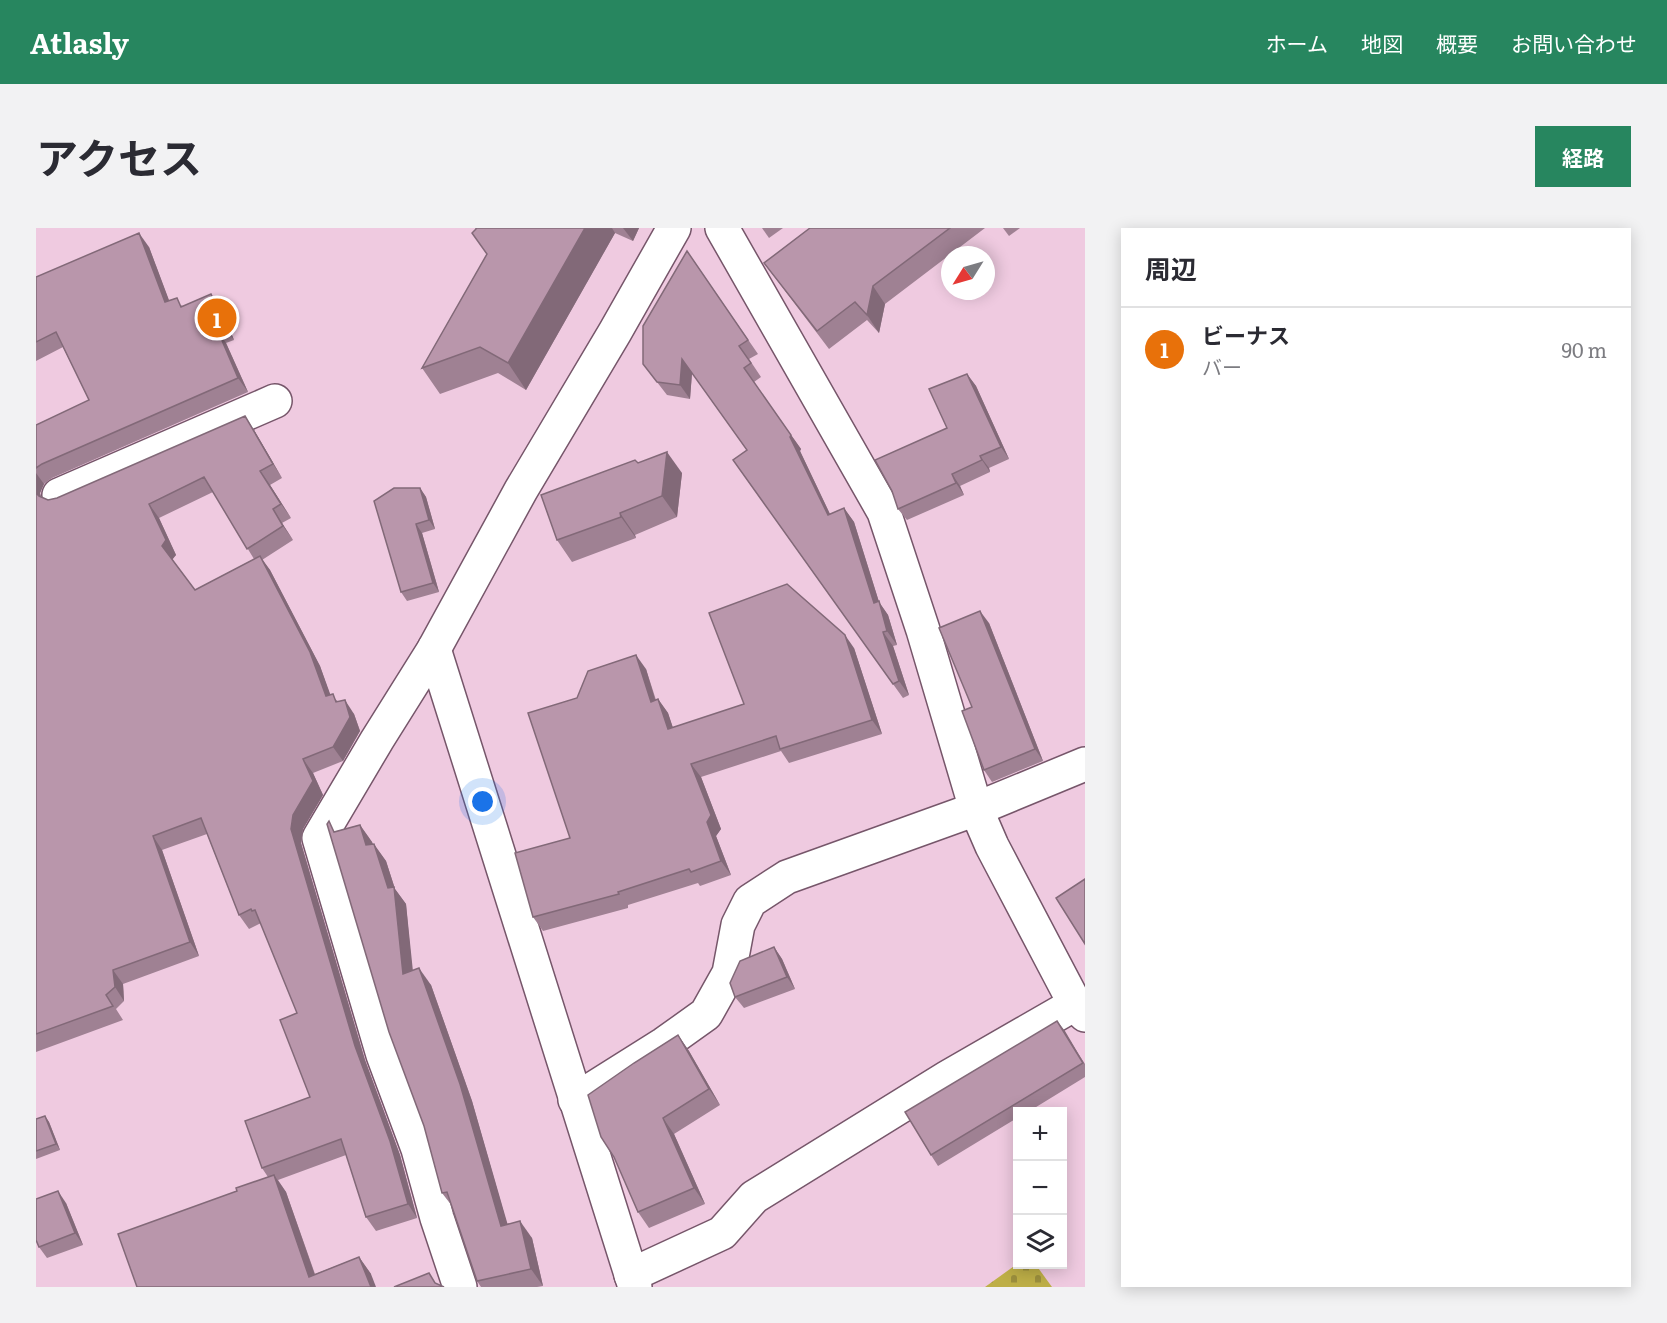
<!DOCTYPE html>
<html lang="ja">
<head>
<meta charset="utf-8">
<style>
	:root { --surface:#fff; --page:#f2f2f3; --text:#2b2b33; --muted:#7c7c81; --line:#e1e1e2; --accent:#27865f }
	body { margin:0; font-family:Literata,"Noto Sans JP",serif; background:var(--page); color:var(--text) }
	.controls { position:absolute; right:18px; bottom:18px; display:grid; overflow:hidden; border-radius:0px; box-shadow:0 3px 15px #0003 }
	.controls button { width:54px; height:54px; display:grid; place-items:center; padding:0; border:0; border-bottom:2px solid var(--line); background:var(--surface); color:var(--text); font:30px sans-serif }
	.compass { position:absolute; left:905px; top:18px; width:54px; height:54px; border-radius:50%; background:var(--surface); box-shadow:0 3px 15px #0003; rotate:233deg }
	.you { position:absolute; left:447px; top:574px; width:21px; height:21px; margin:-15px; border:4px solid #fff; border-radius:50%; background:#1a73e8; box-shadow:0 0 0 9px #1a73e833 }
	.badge { display:grid; place-items:center; width:39px; height:39px; border-radius:50%; background:var(--accent); color:#fff; font-size:20px; font-weight:700 }
	.pin { position:absolute; translate:-50% -50%; border:3px solid #fff; box-shadow:0 2px 6px #0006 }
	.list { margin:0; padding:0; list-style:none }
	h2 { display:flex; justify-content:space-between; align-items:center; height:78px; margin:0; padding:0 24px; font-size:26px }
	h2 small { font-size:20px; font-weight:400; color:var(--muted) }
	.list li { display:grid; grid-template-columns:39px 1fr auto; gap:18px; align-items:center; box-sizing:border-box; height:84px; padding:0 24px; border-top:2px solid var(--line) }
	.list b { display:block; font-size:22px; white-space:nowrap }
	.list p { margin:0; font-size:20px; white-space:nowrap; color:var(--muted) }
	.list em { font-size:20px; font-style:normal; color:var(--muted) }
	.icon { flex:none; width:33px; height:33px; fill:none; stroke:currentColor; stroke-width:2; stroke-linecap:round; stroke-linejoin:round }
	.map { position:relative; flex:none; width:1049px; height:1059px; overflow:hidden; border-radius:0px }
	header { display:flex; align-items:center; gap:36px; box-sizing:border-box; height:84px; padding:0 30px; background:var(--accent); color:#fff }
	header strong { font-size:28px }
	nav { display:flex; gap:33px; margin-inline-start:auto; font-size:21px }
	.intro { display:flex; align-items:center; justify-content:space-between; box-sizing:border-box; height:144px; padding:0 36px }
	h1 { margin:0; font-size:42px }
	.button { padding:15px 27px; border-radius:0px; background:var(--accent); color:#fff; font-size:21px; font-weight:700 }
	main { display:flex; gap:36px; padding:0 36px }
	aside { flex:1; background:var(--surface); border-radius:0px; box-shadow:0 3px 15px #0003 }
	.map>svg:first-child { display:block }
</style>
</head>
<body>
<header>
<strong>Atlasly</strong>
<nav><a>ホーム</a><a>地図</a><a>概要</a><a>お問い合わせ</a></nav>
</header>
<div class="intro"><h1>アクセス</h1><a class="button">経路</a></div>
<main>
<div class="map">
<svg width="1049" height="1059" viewBox="0 0 1049 1059">
	<defs>
		<pattern id="cemetery-stones" width="16" height="16" patternUnits="userSpaceOnUse" patternTransform="scale(1.5)"><rect width="16" height="16" fill="#beaf47"/><path d="M2 7V4a2 2 0 0 1 4 0v3zM10 15v-3a2 2 0 0 1 4 0v3z" fill="#9c8f3d"/></pattern>
	</defs>
	<rect width="100%" height="100%" fill="#efcae0"/>
	<path fill="url(#cemetery-stones)" d="M981 1036 1000 1037 1016 1059H949Z"/>
	<g fill="none" stroke-linecap="round" stroke-linejoin="round">
		<defs>
			<g id="minor">
				<path d="M686 0 848 284 887 402 940 581 956 618 1039 776 1049 787"/>
				<path d="M23 267 239 173"/>
				<path d="M398 421 599 1059"/>
				<path d="M539 872 628 816 670 786 693 745 702 697 714 673 751 649 940 581 1049 536"/>
				<path d="M595 1047 686 1005 718 969 912 849 1039 776"/>
				<path d="M424 1059 401 990 382 921 347 827 283 610 341 512 398 421 485 262 579 104 638 0"/>
			</g>
		</defs>
		<use href="#minor" stroke="#76566a" stroke-width="36"/>
		<use href="#minor" stroke="#fff" stroke-width="33"/>
	</g>
	<g fill="#9f8193" fill-rule="evenodd">
		<path d="M440 0H603L597 13 579 5 490 162 462 145 404 166 386 140 451 26Z"/>
		<path d="M726 0H747L733 10Z"/>
		<path d="M774 0H949L849 76 843 105 831 92 793 121 728 35Z"/>
		<path d="M967 0H984L973 8Z"/>
		<path d="M113 19 133 73 147 78 185 81 198 112 190 115 212 164 16 250 8 256 4 265 5 269 12 272 21 270 218 202 246 250 234 257 255 290 246 295 257 312 226 332 234 342 284 438 294 467 318 486 324 503 307 533 277 545 287 567 267 601 265 615 329 832 364 927 381 990 340 1003 330 989 310 927 242 952 250 964 279 1046 323 1029 335 1046 101 1059 201 963 232 949 226 940 274 869 261 785 225 695 213 701 203 687 171 606 126 622 163 728 87 756 88 773 80 781 87 792 0 824V197L53 172 27 119 0 133V49ZM177 264 218 331 159 362 136 331 140 327 123 290Z"/>
		<path d="M651 23 722 126 713 131 725 149 718 154 765 221 764 223 794 286 808 280 818 294 843 374 852 387 861 417 857 418 873 467 867 470 697 232 711 222 656 145 654 171 631 167 607 136Z"/>
		<path d="M931 146 940 158 973 231 953 240 954 244 924 258 928 267 871 292 862 281 911 200Z"/>
		<path d="M602 235 646 245 641 289 599 307 600 310 536 334 521 312Z"/>
		<path d="M384 260 390 269 399 301 386 305 403 364 371 373 365 364Z"/>
		<path d="M953 395 1007 533 956 554 948 542 936 479Z"/>
		<path d="M818 420 846 506 753 535 745 523 665 549 685 601 680 608 695 647 664 658 662 655 592 677V680L507 703 497 689 534 610 610 441 620 472 622 471 632 485 637 500 708 476Z"/>
		<path d="M324 597 336 614 337 616 350 633 359 661 370 676 376 742 395 757 436 873 471 996 496 1010 507 1058 501 1059H445L441 1053 416 978 406 965 388 898 301 603Z"/>
		<path d="M738 719 746 731 759 761 708 780 699 769Z"/>
		<path d="M1021 793 1049 836V849L992 884H981V890L902 938 895 927Z"/>
		<path d="M642 807 653 823 684 877 638 906 669 976 613 1000 602 984Z"/>
		<path d="M9 888 13 894 24 922 0 931V891Z"/>
		<path d="M30 975 47 1017 11 1030 3 1019Z"/>
	</g>
	<g fill="#826978">
		<path d="M549 0H576L579 5 490 162 472 135Z"/>
		<path d="M587 0H603L597 13Z"/>
		<path d="M103 5 113 19 139 88 129 74Z"/>
		<path d="M837 58 849 76 843 105 831 87Z"/>
		<path d="M175 66 185 81 198 112 188 98Z"/>
		<path d="M181 101 190 115 212 164 202 150Z"/>
		<path d="M646 131 656 145 654 171 644 157Z"/>
		<path d="M931 146 940 158 973 231 965 219Z"/>
		<path d="M209 188 218 202 246 250 237 236Z"/>
		<path d="M755 207 765 221 764 223 801 301 792 287 754 209Z"/>
		<path d="M631 224 646 245 641 289 626 268Z"/>
		<path d="M944 228 953 240 954 244 946 232Z"/>
		<path d="M224 243 234 257 255 290 245 276Z"/>
		<path d="M0 245 8 256 4 265 6 274 0 266Z"/>
		<path d="M916 246 924 258 928 267 920 255Z"/>
		<path d="M384 260 390 269 399 301 393 292Z"/>
		<path d="M113 276 123 290 140 327 136 332 126 318Z"/>
		<path d="M808 280 818 294 843 374 852 387 861 417 851 403 838 375Z"/>
		<path d="M237 281 246 295 257 312 247 298Z"/>
		<path d="M584 285 599 307 600 310 585 289Z"/>
		<path d="M380 296 386 305 403 364 397 355Z"/>
		<path d="M224 328 234 342 284 438 300 482 290 468Z"/>
		<path d="M944 383 953 395 1007 533 999 521Z"/>
		<path d="M847 404 857 418 873 467 863 453Z"/>
		<path d="M809 407 818 420 846 506 836 492Z"/>
		<path d="M600 427 610 441 624 488 615 474Z"/>
		<path d="M622 471 632 485 642 515 632 501Z"/>
		<path d="M309 472 318 486 324 503 307 533 297 519Z"/>
		<path d="M267 531 277 545 287 567 267 601 265 615 329 832 364 927 381 990 372 976 319 818 255 601Z"/>
		<path d="M655 536 665 549 685 601 680 608 695 647 685 633 671 594Z"/>
		<path d="M324 597 336 614 342 634 330 617Z"/>
		<path d="M117 608 126 622 163 728 154 714Z"/>
		<path d="M338 616 350 633 359 661 370 676 379 763 367 746 352 660Z"/>
		<path d="M738 719 746 731 759 761 751 749Z"/>
		<path d="M383 740 395 757 436 873 477 1015 465 998Z"/>
		<path d="M77 742 87 756 88 773 79 759Z"/>
		<path d="M1021 793 1029 803 1049 837Z"/>
		<path d="M642 807 653 823 684 877 673 861Z"/>
		<path d="M9 888 13 894 24 922 20 916Z"/>
		<path d="M627 890 638 906 669 976 658 960Z"/>
		<path d="M238 947 250 964 283 1059 273 1049Z"/>
		<path d="M22 963 30 975 47 1017 39 1005Z"/>
		<path d="M484 993 496 1010 507 1058 495 1041Z"/>
		<path d="M323 1029 335 1046 340 1059H335Z"/>
	</g>
	<g fill="#b996ab" stroke="#826978" stroke-width="1.5">
		<path d="M440 0H549L472 135 444 119 386 140 451 26 436 5 440 1Z"/>
		<path d="M774 0H914L837 58 831 87 819 74 781 103 728 35Z"/>
		<path d="M103 5 129 74 141 70 145 79 175 66 188 98 181 101 202 150 6 236 0 240V197L53 172 20 104 0 114V49Z"/>
		<path d="M651 23 712 112 703 118 715 135 708 140 755 207 754 209 792 287 808 280 838 375 843 373 851 403 847 404 863 453 857 456 697 232 711 222 646 131 644 157 621 154 607 136V98Z"/>
		<path d="M931 146 965 219 944 228 946 232 916 246 920 255 862 281 856 263 839 232 911 200 893 161Z"/>
		<path d="M209 188 237 236 224 243 245 276 237 281 247 298 211 321 168 249 113 276 130 312 126 318 159 362 224 328 274 424 290 468 297 466 300 474 309 472 314 489 297 519 267 531 277 553 257 587 255 601 319 818 354 913 372 976 330 989 305 911 226 940 209 893 274 869 244 792 261 785 219 682 216 683 215 681 203 687 165 590 117 608 154 714 77 742 79 759 70 767 77 778 0 806V265L3 268 12 272 21 270Z"/>
		<path d="M631 224 626 268 584 285 585 289 521 312 505 267 599 232 602 235Z"/>
		<path d="M358 260H384L393 292 380 296 397 355 365 364 338 273Z"/>
		<path d="M751 356 809 407 836 492 744 521 740 508 655 536 675 587 671 594 685 633 655 644 653 641 582 664 583 666 497 689 479 625 534 610 492 485 541 470 552 443 600 427 615 474 622 471 632 501 708 476 673 385Z"/>
		<path d="M944 383 999 521 948 542 926 483 936 479 903 400Z"/>
		<path d="M293 593 298 604 324 597 330 617 338 616 352 660 358 659 367 746 383 740 424 856 465 998 484 993 495 1041 441 1053 411 964 406 965 388 898 353 804 291 596Z"/>
		<path d="M1049 651V716L1020 670Z"/>
		<path d="M738 719 751 749 699 769 694 755 704 733Z"/>
		<path d="M1021 793 1047 835 895 927 869 884Z"/>
		<path d="M642 807 673 861 627 890 658 960 602 984 578 929 565 909 552 867 598 835Z"/>
		<path d="M9 888 20 916 0 923V891Z"/>
		<path d="M238 947 273 1049 323 1029 335 1059H101L82 1006 201 963 200 960Z"/>
		<path d="M22 963 39 1005 3 1019 0 1012V971Z"/>
		<path d="M393 1045 399 1055 408 1059H358Z"/>
	</g>
</svg>
<div class="controls">
<button>+</button>
<button>−</button>
<button><svg class="icon" aria-label="layers" viewBox="0 0 24 24"><path d="M12 4l9 5-9 5-9-5zM3 14l9 5 9-5"/></svg></button>
</div>
<svg class="compass" viewBox="-18 -18 36 36"><path d="M0-13l5 13h-10z" fill="#e53935"/><path d="M0 13l5-13h-10z" fill="#7c7c81"/></svg>
<div class="you"></div>
<div class="pin badge" style="left:181px;top:90px;background:#e8710a">1</div>
</div>
<aside>
<h2>周辺<small></small></h2>
<ul class="list">
<li><span class="badge" style="background:#e8710a">1</span><div><b>ビーナス</b><p>バー</p></div><em>90 m</em></li>
</ul>
</aside>
</main>
</body>
</html>
